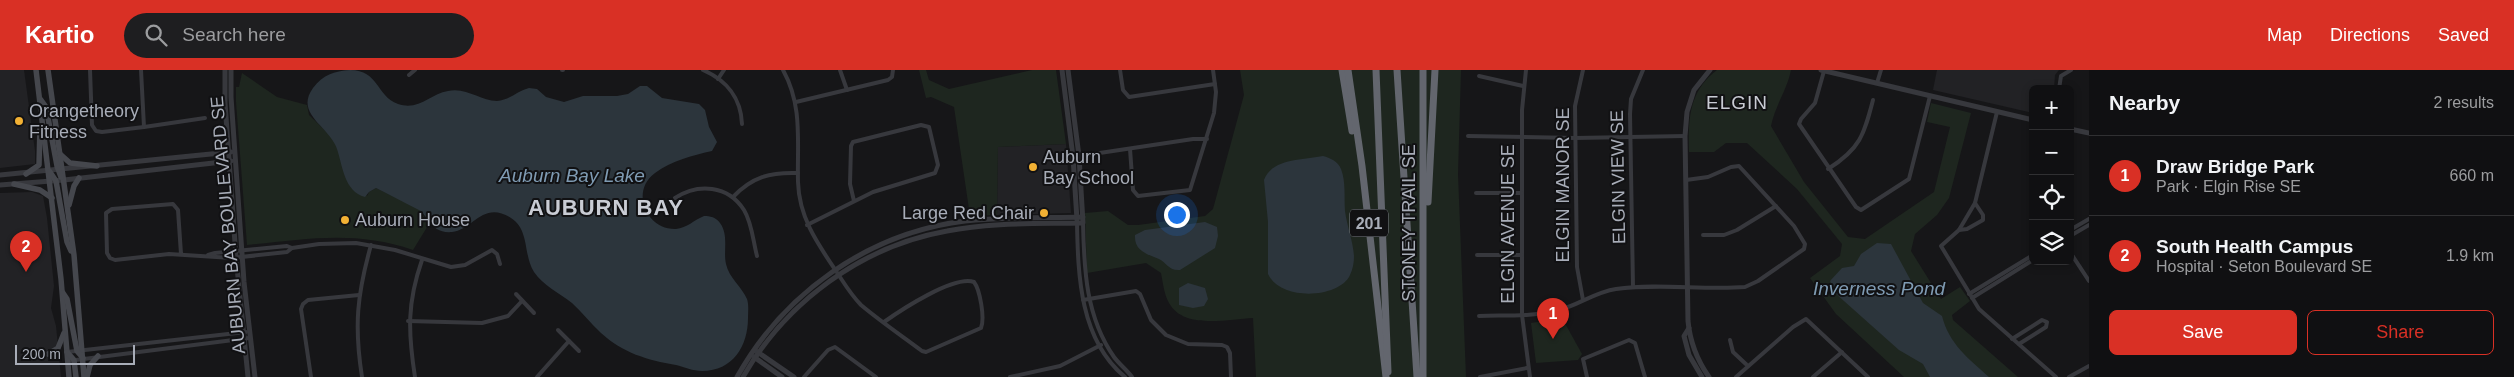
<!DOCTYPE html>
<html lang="en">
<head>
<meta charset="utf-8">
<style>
	:root { --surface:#101012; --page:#1e1e20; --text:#f1f3f6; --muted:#9c9d9f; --line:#303032; --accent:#d93025 }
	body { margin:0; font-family:Helvetica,sans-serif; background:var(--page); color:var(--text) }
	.controls { position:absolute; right:15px; top:15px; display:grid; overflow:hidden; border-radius:8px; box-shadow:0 2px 8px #0003 }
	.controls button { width:45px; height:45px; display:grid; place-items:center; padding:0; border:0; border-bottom:1px solid var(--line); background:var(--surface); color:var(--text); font:25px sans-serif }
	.scale { position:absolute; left:15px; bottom:12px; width:120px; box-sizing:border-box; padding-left:5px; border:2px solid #a8adb8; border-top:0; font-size:14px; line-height:18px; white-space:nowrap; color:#a8adb8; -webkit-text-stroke:4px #111113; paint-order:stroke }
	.you { position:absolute; left:1176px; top:144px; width:18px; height:18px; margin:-12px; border:4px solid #fff; border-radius:50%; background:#1a73e8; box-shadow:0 0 0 8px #1a73e833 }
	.badge { display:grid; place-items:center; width:32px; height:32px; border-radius:50%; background:var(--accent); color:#fff; font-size:16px; font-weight:700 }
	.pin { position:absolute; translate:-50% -41px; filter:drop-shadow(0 1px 2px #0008) }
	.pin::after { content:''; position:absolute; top:26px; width:18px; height:15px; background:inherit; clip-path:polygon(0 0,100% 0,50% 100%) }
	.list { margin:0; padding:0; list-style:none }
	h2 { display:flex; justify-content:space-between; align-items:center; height:65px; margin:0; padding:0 20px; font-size:21px }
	h2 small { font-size:16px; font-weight:400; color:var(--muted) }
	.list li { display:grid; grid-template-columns:32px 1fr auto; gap:15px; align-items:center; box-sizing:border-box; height:80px; padding:0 20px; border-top:1px solid var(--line) }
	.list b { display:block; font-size:19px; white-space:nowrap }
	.list p { margin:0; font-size:16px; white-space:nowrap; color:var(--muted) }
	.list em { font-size:16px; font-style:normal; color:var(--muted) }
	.actions { display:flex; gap:10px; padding:15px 20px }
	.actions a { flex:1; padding:11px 0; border:1px solid var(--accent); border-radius:8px; text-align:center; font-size:18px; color:var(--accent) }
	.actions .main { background:var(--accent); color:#fff }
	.icon { flex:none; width:28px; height:28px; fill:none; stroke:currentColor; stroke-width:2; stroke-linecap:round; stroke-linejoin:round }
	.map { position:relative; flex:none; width:2089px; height:307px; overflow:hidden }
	header { display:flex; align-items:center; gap:30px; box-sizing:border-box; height:70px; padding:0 25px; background:var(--accent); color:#fff }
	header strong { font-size:24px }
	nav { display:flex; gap:28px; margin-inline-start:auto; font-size:18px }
	.search { width:350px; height:45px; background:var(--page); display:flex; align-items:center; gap:12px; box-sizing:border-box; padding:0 18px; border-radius:28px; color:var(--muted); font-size:19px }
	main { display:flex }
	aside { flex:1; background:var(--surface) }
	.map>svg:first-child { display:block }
</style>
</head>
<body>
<header>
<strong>Kartio</strong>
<div class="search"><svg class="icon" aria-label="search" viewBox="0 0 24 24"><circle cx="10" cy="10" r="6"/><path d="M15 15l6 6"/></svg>Search here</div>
<nav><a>Map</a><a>Directions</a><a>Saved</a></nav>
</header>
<main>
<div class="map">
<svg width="2089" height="307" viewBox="0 0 2089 307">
	<rect width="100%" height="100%" fill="#161618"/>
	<g fill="#222225">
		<path d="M0 0H24L35 81V94L0 98Z"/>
		<path d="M1937 0H2059L2055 5 2054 19H2033V43L1933 20Z"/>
		<path d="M1066 74 1071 143 997 145 998 77Z"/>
		<path d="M32 122 43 126 47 148 54 216 51 238 56 256 61 307H0V123Z"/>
	</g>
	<g fill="#1e261f">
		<path d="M919 0H926L929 10 949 19 1032 0H1056L1066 74 998 77 997 145 970 146 954 37 931 27 926 28Z"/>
		<path d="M1240 0H1461L1458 104 1466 307H1256L1253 248C1228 249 1184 260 1169 233 1164 224 1163 213 1161 203L1146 193 1087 203 1085 143 1108 141 1128 155H1138L1205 146 1213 139 1244 25Z"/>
		<path d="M1717 0H1791C1787 20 1775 36 1771 56L1804 112 1848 167 1865 169 1934 122 1950 57 1927 52 1931 33 1971 43 1949 128 1937 145 1915 164 1911 181 1941 229 1960 217 1970 231 1952 245 1953 250 2018 307H1904L1836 244 1810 208 1840 186 1842 174 1797 119 1747 73H1726L1714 82H1689C1688 49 1689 21 1717 0Z"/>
		<path d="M242 3 277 27 307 35 309 45 334 69 337 78 367 126 369 122 376 118 419 139 429 154 413 180C356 160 306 169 247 175L236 32V17H239Z"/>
		<path d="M1562 248 1582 284 1578 290 1536 293 1531 253Z"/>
	</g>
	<g fill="#2c353c">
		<path d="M350 0C379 0 376 26 398 34 419 41 430 24 448 21 467 17 480 31 497 31 510 30 517 21 529 18L537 19 546 27 564 32 583 26H617L628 24 640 16H647L662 28 699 34 705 40 709 57 717 72 712 81C694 85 671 91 655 103 630 121 646 160 676 159 687 158 694 150 704 146 710 146 716 147 720 153 729 165 723 181 726 194 729 208 742 217 747 229 749 235 748 242 748 248 748 276 733 301 702 301 693 301 684 297 676 295 647 290 623 283 601 263 591 254 582 242 572 233 559 223 543 215 534 202 523 185 530 160 511 148 483 130 473 160 452 162 429 164 428 143 417 139 403 132 390 125 376 118L369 122 365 127C344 121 343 97 337 79 330 57 294 44 313 18 323 5 334 1 350 0Z"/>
		<path d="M1323 86C1330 88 1338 91 1341 99 1346 112 1344 127 1345 141 1347 156 1353 171 1354 186 1354 192 1353 199 1350 205 1340 228 1281 232 1268 204V152L1264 110C1272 88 1304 90 1323 86Z"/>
		<path d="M1205 152 1217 157 1218 166 1215 178 1180 200C1169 201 1167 193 1159 189 1147 184 1134 181 1135 165L1145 160Z"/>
		<path d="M1877 173 1891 174 1923 233 1942 246C1949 274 1969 289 1989 307H1930L1923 294 1899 280 1835 223 1830 211 1842 198 1854 196 1861 184Z"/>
		<path d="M1188 213 1205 218 1208 229 1204 236 1193 238 1179 235V218Z"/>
	</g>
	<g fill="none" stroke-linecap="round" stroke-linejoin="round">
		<g stroke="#37383d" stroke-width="4">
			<path d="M90 0 92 55 96 61 102 62 144 57 141 0"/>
			<path d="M562 0H563"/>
			<path d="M703 0C726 10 741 28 742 54"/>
			<path d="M783 0C803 36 797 72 798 112 799 147 817 173 836 201 844 213 851 225 861 235 880 251 902 266 922 281L926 282 981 258C985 248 980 220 974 212 954 205 901 240 884 252"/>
			<path d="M840 0 847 20"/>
			<path d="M1120 0 1123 20 1129 27 1215 14"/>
			<path d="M1526 0 1522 40V245L1530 307"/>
			<path d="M1824 1 1815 33 1801 49 1799 54 1856 137 1861 140 1909 109 1930 26"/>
			<path d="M409 5 415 0"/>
			<path d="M1479 6 1523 16"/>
			<path d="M718 9 724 0"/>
			<path d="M1877 13 1881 0"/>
			<path d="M2059 19 2061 6 2071 0"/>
			<path d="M796 32 888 10 892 7 893 0"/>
			<path d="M1997 42 1975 133 1959 160 1941 176 1979 239 2056 307"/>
			<path d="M144 57 205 48"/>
			<path d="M1468 66 1575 68 1685 66"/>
			<path d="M1130 79 1133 120 1138 126 1190 120 1214 43 1216 22 1213 0"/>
			<path d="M1073 87 1193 69H1207"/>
			<path d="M1828 99C1860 79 1864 65 1873 30"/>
			<path d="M1476 123H1522"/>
			<path d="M733 127C752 107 770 102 798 103"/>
			<path d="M675 128C698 113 728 115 744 140 752 153 753 171 757 186"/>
			<path d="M1077 153C1078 206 1080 270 1125 307"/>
			<path d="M1083 153C1084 200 1086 247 1114 287 1119 294 1127 300 1132 307"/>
			<path d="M807 155 873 122 935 103 938 95 929 57 921 55 853 72 851 76 850 114 854 131"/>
			<path d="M1959 160 1967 159 1983 150V145L1975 133"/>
			<path d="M2070 160 2089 149"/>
			<path d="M1703 165H1724L1737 160 1776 136"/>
			<path d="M2070 166 2089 155"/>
			<path d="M2070 182 2089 211"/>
			<path d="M181 184 178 140 173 134 112 139 106 143 107 183 110 188 115 190 169 184 232 188 287 182 292 178 319 174 356 173 395 180 451 197 465 195 492 180 497 184 500 194"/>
			<path d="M208 185 215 183 287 176 292 178"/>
			<path d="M1477 185H1522"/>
			<path d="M1633 217 1630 44 1631 29 1643 0"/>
			<path d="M516 224 534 243"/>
			<path d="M1969 224 2033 185"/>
			<path d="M1972 228 2033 190"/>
			<path d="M1083 230 1136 221 1140 224 1151 250 1166 265 1188 274 1222 275 1227 277 1230 283 1231 307"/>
			<path d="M1583 230 1577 197 1575 36 1583 0"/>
			<path d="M1479 246C1505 245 1533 247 1559 240 1579 235 1595 222 1616 219 1658 213 1702 220 1745 217L1758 211 1804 179 1805 174 1794 156 1739 96 1731 97 1708 107 1686 110"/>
			<path d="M408 251 482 253 508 246 522 231"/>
			<path d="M558 260 579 281"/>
			<path d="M2012 269 2042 250 2047 252 2046 257 2019 274"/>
			<path d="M1730 270 1733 282 1748 296"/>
			<path d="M67 282 246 262"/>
			<path d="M68 291 249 268"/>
			<path d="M311 307 301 239 303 234 308 230 359 225"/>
			<path d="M362 307C354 256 357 225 371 175"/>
			<path d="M415 307C408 262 407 233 422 190"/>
			<path d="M537 307 569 271"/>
			<path d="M804 307 828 280 835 277 876 307"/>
			<path d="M1010 307 1060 296 1101 275"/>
			<path d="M1480 307 1527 298"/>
			<path d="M1587 307 1583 289 1629 270 1635 273 1645 307"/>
			<path d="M1736 307 1793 257 1806 249 1868 307"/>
			<path d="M1813 307 1842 282"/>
			<path d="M2069 307 2089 296"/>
		</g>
		<g stroke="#37383d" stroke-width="5">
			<path d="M225 0V33L236 187 248 307"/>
			<path d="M231 0V27L244 212 255 307"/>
			<path d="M1062 0 1073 87 1077 150"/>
			<path d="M1821 0 2033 50"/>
			<path d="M2070 59 2089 63"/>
			<path d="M0 105 231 82"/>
			<path d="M0 115 64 110 231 91"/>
			<path d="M1689 258 1684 266 1689 285 1702 307"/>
			<path d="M756 281 794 307"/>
			<path d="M754 287 782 307"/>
			<path d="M737 307C784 223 868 163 965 151 1003 147 1044 148 1083 147"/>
			<path d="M743 307C786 232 862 176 947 161 991 152 1038 154 1083 153L1079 86 1068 0"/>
			<path d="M1709 307C1697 290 1690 272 1688 251L1685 66 1687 42 1694 20 1710 0"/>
		</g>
		<g stroke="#45474d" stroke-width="5.5">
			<path d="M36 0 61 209 69 307"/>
			<path d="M48 0 74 185 84 307"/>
			<path d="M41 30 46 37 57 96 61 107"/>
			<path d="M60 84 70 93 97 96"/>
			<path d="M50 102 56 111 67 172 71 181"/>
			<path d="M26 104 39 95 40 56"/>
			<path d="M14 114 40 120 52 128"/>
			<path d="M69 135 74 116 79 108"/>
			<path d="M63 223 67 229 77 281 83 288"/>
			<path d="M67 282 74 290 76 307"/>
			<path d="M48 284 58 278 64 263"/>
			<path d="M87 307 90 295 98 286"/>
		</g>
		<g stroke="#63666e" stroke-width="7">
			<path d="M1342 0 1352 61"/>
			<path d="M1348 0 1362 96 1386 307"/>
			<path d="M1376 0 1388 302"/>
			<path d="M1397 0 1417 307"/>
			<path d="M1428 132 1435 0"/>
			<path d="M1423 307V0"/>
		</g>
	</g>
	<g fill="#f2b134" stroke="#111113" stroke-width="2">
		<circle cx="19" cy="51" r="5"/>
		<circle cx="1033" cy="97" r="5"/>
		<circle cx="1044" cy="143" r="5"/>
		<circle cx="345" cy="150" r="5"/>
	</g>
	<g text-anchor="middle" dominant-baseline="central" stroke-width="4" stroke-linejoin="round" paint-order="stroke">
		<rect fill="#111113" stroke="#7b7e86" stroke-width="1" x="1350" y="139.5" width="38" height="27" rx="4"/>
		<g font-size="16" font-weight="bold" fill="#a8adb8">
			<text x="1369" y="153">201</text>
		</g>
		<g font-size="18" fill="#a8adb8" stroke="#111113" text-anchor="start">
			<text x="29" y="41">Orangetheory<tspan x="29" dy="21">Fitness</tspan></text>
			<text x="1043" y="87">Auburn<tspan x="1043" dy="21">Bay School</tspan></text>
			<text x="1034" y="143" text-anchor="end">Large Red Chair</text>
			<text x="355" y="150">Auburn House</text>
		</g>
		<g font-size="18" fill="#a8adb8" stroke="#111113">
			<text transform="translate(1618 107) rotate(-91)">ELGIN VIEW SE</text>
			<text transform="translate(1563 115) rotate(-90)">ELGIN MANOR SE</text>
			<text transform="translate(1409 153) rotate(-90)">STONEY TRAIL SE</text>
			<text transform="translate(1508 154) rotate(-90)">ELGIN AVENUE SE</text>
			<text transform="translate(228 155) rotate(-95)">AUBURN BAY BOULEVARD SE</text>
		</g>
		<g font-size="19" letter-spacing="1" fill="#c9ccd4" stroke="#111113">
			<text x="1737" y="32">ELGIN</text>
		</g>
		<g font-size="19" font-style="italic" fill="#7f9bb3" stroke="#111113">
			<text x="572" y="105">Auburn Bay Lake</text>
			<text x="1879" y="218">Inverness Pond</text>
		</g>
		<g font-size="22" font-weight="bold" letter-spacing="1" fill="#c9ccd4" stroke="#111113">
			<text x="606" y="137">AUBURN BAY</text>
		</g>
	</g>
</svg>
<div class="controls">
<button>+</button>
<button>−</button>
<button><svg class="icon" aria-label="locate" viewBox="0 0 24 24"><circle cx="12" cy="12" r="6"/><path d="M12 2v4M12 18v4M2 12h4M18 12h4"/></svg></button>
<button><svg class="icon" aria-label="layers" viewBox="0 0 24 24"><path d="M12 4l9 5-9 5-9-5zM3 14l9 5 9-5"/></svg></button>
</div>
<div class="scale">200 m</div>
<div class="you"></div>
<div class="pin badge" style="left:1553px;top:269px">1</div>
<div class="pin badge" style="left:26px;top:202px">2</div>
</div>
<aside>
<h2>Nearby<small>2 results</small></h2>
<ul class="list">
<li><span class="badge">1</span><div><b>Draw Bridge Park</b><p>Park · Elgin Rise SE</p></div><em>660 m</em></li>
<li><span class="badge">2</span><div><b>South Health Campus</b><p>Hospital · Seton Boulevard SE</p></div><em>1.9 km</em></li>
</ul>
<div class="actions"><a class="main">Save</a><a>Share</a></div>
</aside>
</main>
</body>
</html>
